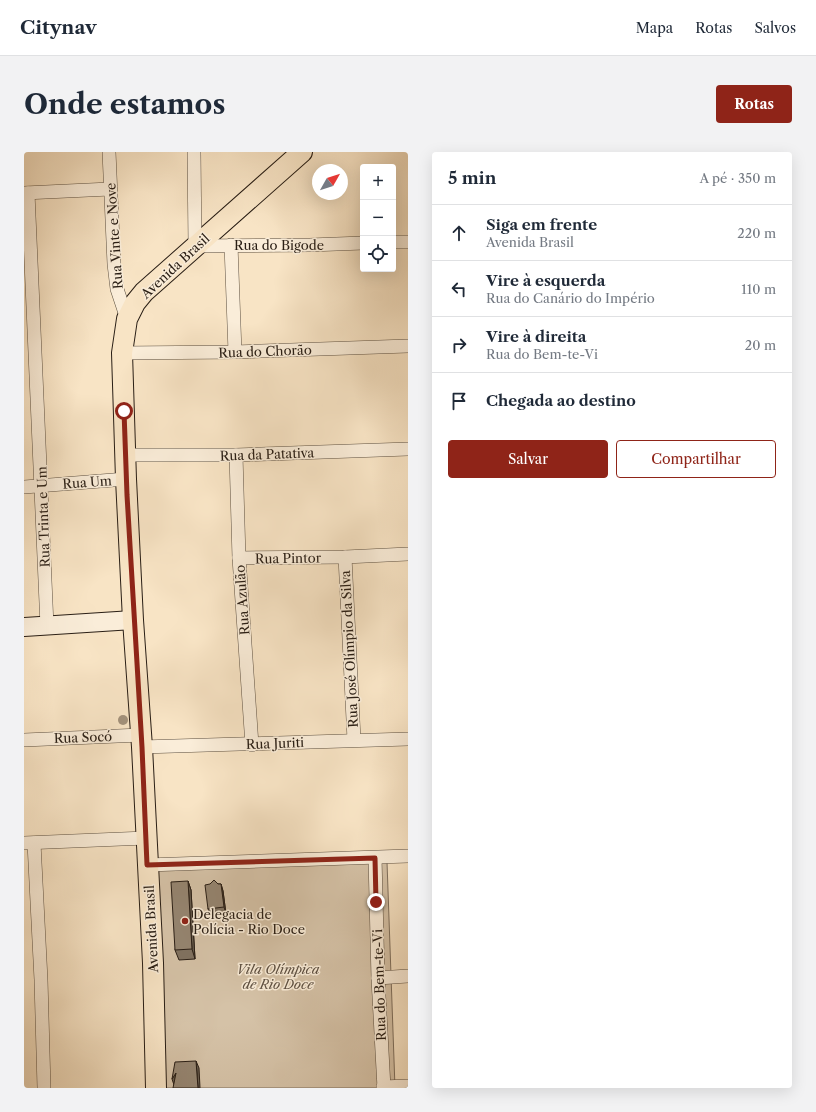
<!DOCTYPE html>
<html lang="pt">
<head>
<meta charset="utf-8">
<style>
	:root { --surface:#fff; --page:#f2f2f3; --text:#1f2937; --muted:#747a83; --line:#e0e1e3; --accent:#8f2418 }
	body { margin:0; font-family:"Libre Caslon Text",serif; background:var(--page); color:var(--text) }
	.controls { position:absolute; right:12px; top:12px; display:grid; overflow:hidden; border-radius:4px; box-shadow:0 4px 16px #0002 }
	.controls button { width:36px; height:36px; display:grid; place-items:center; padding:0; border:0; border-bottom:1px solid var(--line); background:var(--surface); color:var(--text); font:20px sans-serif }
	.compass { position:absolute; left:288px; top:12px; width:36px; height:36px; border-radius:50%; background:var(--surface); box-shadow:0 4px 16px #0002; rotate:51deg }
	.stop { position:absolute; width:12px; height:12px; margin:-9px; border:3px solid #8f2418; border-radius:50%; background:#fff }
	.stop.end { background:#8f2418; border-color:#fff; box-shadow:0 1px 4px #0008 }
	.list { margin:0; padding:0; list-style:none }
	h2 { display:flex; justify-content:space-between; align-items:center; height:52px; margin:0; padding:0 16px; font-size:17px }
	h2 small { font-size:13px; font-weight:400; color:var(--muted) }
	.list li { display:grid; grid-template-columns:26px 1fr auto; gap:12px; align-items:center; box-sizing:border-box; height:56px; padding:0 16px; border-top:1px solid var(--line) }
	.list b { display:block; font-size:15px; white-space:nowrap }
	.list p { margin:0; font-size:13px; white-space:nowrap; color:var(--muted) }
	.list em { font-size:13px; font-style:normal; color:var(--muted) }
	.actions { display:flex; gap:8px; padding:12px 16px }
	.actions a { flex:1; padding:9px 0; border:1px solid var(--accent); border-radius:4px; text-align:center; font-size:14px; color:var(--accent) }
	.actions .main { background:var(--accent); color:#fff }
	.icon { flex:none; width:22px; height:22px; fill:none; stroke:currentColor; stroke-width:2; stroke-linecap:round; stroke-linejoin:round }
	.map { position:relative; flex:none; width:384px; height:936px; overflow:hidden; border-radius:4px }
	header { display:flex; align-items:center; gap:24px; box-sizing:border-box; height:56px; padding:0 20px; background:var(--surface); border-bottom:1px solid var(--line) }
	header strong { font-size:19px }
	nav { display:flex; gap:22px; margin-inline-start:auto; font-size:14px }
	.intro { display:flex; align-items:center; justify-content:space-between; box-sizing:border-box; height:96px; padding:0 24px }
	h1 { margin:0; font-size:28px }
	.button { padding:10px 18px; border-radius:4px; background:var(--accent); color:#fff; font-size:14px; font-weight:700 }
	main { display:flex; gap:24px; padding:0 24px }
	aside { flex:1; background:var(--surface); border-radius:4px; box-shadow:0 4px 16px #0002 }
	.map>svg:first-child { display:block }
</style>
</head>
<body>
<header>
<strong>Citynav</strong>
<nav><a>Mapa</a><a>Rotas</a><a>Salvos</a></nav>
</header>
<div class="intro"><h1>Onde estamos</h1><a class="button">Rotas</a></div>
<main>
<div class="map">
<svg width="384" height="936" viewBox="0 0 384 936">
	<rect width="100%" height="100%" fill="#f8e4c5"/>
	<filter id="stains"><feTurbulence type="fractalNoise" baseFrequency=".005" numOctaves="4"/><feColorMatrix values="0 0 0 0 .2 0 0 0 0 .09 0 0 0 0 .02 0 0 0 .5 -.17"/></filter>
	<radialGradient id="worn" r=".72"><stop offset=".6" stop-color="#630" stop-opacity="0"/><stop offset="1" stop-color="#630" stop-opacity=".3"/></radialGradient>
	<path fill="#d5c2a7" stroke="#7f705e" d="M363 710 371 936H131L124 716Z"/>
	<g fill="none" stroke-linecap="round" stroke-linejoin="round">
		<defs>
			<g id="street">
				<path d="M85 0 90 112 93 137 103 167"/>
				<path d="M170 0 171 94 286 93 339 91"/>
				<path d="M0 41 86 37"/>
				<path d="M4 41 23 474"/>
				<path d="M369 90H384"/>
				<path d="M207 93 211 200"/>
				<path d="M98 201 211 200 384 194"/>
				<path d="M101 303H212L384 297"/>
				<path d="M212 303 215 406 228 593"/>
				<path d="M0 335 102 327"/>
				<path d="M321 405 330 588"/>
				<path d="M215 406 321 405 384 402"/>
				<path d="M0 588 117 583"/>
				<path d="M118 595 384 587"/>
				<path d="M0 691 122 686"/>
				<path d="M10 691 17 828 20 936"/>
				<path d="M351 706 354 826 360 936"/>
				<path d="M123 713 384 704"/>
				<path d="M354 826 384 824"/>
				<path d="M359 935 384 934"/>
			</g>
			<path id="secondary" d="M0 475 109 468"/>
			<path id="primary" d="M132 936 129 811 118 595 109 468 102 327 98 201 103 167 111 151 120 140 278 0"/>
		</defs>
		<use href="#street" stroke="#5d5041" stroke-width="14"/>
		<use href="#secondary" stroke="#291e15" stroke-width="20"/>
		<use href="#primary" stroke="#291e15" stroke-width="22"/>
		<use href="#street" stroke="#faedd9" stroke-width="13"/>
		<use href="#secondary" stroke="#faedd9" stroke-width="18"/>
		<use href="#primary" stroke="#f8e4c5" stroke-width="20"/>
	</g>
	<circle fill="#a3927c" cx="99" cy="568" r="5"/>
	<g fill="#807261" stroke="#291e15">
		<path d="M164 729 167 738 171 807 155 808 151 798Z"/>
		<path d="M194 732H197L199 739 202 762 187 763 184 757Z"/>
	</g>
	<g fill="#685d4f" stroke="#291e15">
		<path d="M164 729 167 738 171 807 168 797Z"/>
		<path d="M197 732 199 739 202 762 200 755Z"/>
		<path d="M172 909 175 916 176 936H174Z"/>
		<path d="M152 921 150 933 148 927Z"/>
	</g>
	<g fill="#958571" stroke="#291e15">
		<path d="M190 728 194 732H197L200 755 184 757 181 733 186 732Z"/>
		<path d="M164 729 168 797 151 798 147 730Z"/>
		<path d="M172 909 174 936H149L152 921 148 927 151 910Z"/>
	</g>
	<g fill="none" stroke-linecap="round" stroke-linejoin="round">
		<path stroke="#8f2418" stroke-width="5" d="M100 259 103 343 118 595 123 713 351 706 352 750"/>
	</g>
	<circle fill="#8f2418" stroke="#faedd9" stroke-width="1.5" cx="161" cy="769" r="4"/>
	<g text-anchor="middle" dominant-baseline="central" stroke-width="3" stroke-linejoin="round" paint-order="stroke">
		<g font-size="13" fill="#291e15" stroke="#faedd9">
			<text transform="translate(90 84) rotate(-94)">Rua Vinte e Nove</text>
			<text x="255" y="93">Rua do Bigode</text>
			<text transform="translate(151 114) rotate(-43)">Avenida Brasil</text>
			<text transform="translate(241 199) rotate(-2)">Rua do Chorão</text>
			<text transform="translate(243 302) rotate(-2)">Rua da Patativa</text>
			<text transform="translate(63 330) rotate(-4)">Rua Um</text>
			<text transform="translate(19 365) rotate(-92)">Rua Trinta e Um</text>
			<text transform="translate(264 406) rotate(-1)">Rua Pintor</text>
			<text transform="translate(218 448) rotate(-94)">Rua Azulão</text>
			<text transform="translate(325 497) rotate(-93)">Rua José Olímpio da Silva</text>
			<text transform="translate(59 585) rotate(-2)">Rua Socó</text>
			<text transform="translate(251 591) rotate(-2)">Rua Juriti</text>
			<text transform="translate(127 777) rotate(-93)">Avenida Brasil</text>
			<text transform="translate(355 833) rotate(-92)">Rua do Bem-te-Vi</text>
		</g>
		<g font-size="13" fill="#291e15" stroke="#faedd9" text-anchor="start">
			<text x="169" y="762">Delegacia de<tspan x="169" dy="15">Polícia - Rio Doce</tspan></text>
		</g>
		<g font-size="13" font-style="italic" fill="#5d4f41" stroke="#faedd9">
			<text x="254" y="817">Vila Olímpica<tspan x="254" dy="15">de Rio Doce</tspan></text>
		</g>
	</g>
	<rect width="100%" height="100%" filter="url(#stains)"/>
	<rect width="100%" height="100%" fill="url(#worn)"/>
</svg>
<div class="controls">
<button>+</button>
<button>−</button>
<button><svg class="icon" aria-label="locate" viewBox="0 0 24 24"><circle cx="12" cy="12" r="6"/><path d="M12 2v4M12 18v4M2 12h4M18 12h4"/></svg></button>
</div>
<svg class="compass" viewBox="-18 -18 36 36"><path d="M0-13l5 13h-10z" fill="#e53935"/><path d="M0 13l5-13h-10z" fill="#747a83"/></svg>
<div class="stop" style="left:100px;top:259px"></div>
<div class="stop end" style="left:352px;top:750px"></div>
</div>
<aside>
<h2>5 min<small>A pé · 350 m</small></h2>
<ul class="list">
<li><svg class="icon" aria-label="ahead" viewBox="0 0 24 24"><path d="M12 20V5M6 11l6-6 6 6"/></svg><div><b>Siga em frente</b><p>Avenida Brasil</p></div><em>220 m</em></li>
<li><svg class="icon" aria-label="left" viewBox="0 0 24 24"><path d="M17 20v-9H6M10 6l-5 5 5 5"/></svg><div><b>Vire à esquerda</b><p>Rua do Canário do Império</p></div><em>110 m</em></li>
<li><svg class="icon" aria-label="right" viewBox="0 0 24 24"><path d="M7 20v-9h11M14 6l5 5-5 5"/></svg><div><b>Vire à direita</b><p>Rua do Bem-te-Vi</p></div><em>20 m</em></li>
<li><svg class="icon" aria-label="arrive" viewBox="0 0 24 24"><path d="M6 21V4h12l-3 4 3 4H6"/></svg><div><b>Chegada ao destino</b></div></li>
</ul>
<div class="actions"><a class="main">Salvar</a><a>Compartilhar</a></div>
</aside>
</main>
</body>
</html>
